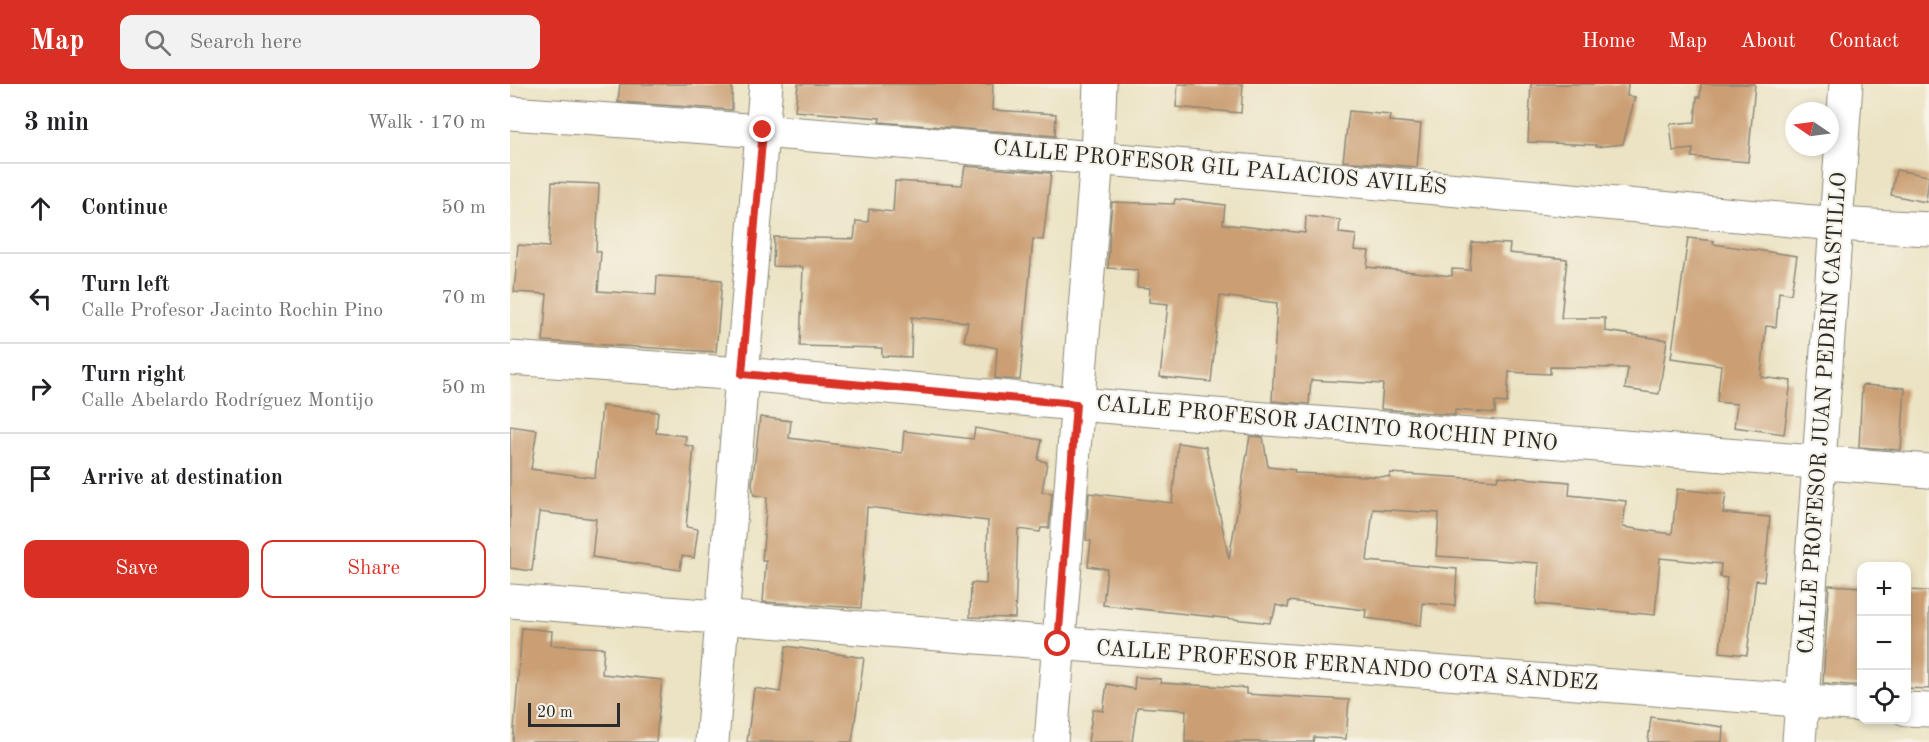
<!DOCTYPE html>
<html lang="en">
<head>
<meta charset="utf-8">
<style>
	:root { --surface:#fff; --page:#f2f2f2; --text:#202124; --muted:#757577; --line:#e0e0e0; --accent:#d93025 }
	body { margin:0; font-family:"Old Standard TT",serif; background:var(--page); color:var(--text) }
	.controls { position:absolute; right:18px; bottom:18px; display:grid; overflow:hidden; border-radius:12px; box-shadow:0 3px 9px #0003 }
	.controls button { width:54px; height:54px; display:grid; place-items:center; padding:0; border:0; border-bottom:2px solid var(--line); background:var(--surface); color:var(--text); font:30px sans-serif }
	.compass { position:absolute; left:1275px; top:18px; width:54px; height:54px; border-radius:50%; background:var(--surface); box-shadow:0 3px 9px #0003; rotate:283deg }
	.scale { position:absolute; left:18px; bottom:15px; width:92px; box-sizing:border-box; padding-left:6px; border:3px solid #2b2b2b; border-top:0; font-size:16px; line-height:21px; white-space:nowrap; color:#2b2b2b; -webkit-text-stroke:4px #f7f3e8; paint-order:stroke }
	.stop { position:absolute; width:18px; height:18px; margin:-14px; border:4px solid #d93025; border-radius:50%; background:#fff }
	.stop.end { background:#d93025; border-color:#fff; box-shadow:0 2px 6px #0008 }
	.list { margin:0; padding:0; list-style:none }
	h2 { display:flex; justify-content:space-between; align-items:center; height:78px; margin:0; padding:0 24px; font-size:26px }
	h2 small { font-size:20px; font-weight:400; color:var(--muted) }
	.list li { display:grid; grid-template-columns:39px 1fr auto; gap:18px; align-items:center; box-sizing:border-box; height:90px; padding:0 24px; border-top:2px solid var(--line) }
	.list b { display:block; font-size:22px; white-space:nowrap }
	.list p { margin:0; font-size:20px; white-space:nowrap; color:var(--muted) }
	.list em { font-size:20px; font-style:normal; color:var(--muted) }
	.actions { display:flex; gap:12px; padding:18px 24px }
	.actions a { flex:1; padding:14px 0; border:2px solid var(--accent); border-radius:12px; text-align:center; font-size:21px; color:var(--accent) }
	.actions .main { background:var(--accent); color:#fff }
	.icon { flex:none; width:33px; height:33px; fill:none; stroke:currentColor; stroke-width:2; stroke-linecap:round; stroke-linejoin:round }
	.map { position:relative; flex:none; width:1419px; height:658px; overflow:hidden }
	header { display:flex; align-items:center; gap:36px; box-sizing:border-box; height:84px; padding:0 30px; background:var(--accent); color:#fff }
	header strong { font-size:28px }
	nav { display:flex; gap:33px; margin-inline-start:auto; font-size:21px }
	.search { width:420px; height:54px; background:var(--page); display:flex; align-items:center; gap:15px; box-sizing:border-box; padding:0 21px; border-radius:12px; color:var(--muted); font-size:22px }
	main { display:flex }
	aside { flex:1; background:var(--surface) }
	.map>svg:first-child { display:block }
</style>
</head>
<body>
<header>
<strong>Map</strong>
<div class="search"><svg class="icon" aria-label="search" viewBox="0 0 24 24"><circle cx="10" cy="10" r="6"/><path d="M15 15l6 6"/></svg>Search here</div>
<nav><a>Home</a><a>Map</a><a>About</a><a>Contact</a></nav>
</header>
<main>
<aside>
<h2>3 min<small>Walk · 170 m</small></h2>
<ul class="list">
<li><svg class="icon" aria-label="ahead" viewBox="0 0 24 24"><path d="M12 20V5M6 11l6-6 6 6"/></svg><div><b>Continue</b></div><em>50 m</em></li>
<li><svg class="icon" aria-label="left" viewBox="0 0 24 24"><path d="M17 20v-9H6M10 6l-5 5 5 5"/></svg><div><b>Turn left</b><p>Calle Profesor Jacinto Rochin Pino</p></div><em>70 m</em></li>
<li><svg class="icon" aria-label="right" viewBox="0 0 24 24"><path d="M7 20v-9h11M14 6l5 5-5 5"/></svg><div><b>Turn right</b><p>Calle Abelardo Rodríguez Montijo</p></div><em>50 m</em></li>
<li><svg class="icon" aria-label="arrive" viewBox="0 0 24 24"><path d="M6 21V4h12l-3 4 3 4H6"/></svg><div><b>Arrive at destination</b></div></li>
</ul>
<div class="actions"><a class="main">Save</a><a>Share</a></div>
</aside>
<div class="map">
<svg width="1419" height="658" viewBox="0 0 1419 658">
	<rect width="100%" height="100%" fill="#f7f3e8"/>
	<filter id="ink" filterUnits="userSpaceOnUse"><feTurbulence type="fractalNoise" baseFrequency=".0167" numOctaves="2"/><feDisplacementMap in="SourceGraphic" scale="12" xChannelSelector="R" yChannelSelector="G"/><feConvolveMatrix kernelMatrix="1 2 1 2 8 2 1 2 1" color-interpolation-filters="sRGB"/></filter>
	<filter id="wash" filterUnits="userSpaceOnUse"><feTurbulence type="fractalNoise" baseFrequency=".008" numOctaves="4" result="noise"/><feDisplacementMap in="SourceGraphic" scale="24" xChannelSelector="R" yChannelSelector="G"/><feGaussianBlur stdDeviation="1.35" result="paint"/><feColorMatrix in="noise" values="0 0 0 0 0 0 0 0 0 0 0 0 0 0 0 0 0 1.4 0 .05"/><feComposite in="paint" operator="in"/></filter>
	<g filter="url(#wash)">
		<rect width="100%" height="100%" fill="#ebe3c3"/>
		<g id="blocks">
			<g fill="#cb9f73">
				<path d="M110 0H222V26L108 18Z"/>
				<path d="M288 0H483L482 26 546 30 545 52 369 38 370 34 285 27Z"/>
				<path d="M668 0H733L731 29 666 23Z"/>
				<path d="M1021 0H1118L1117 12 1125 13 1113 60 1086 63V61L1018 58Z"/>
				<path d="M1191 0H1245L1238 78 1182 73 1183 65 1163 67 1160 40 1185 38 1187 13H1190Z"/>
				<path d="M839 27 880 31 879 37 911 40 907 83 833 77Z"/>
				<path d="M455 82 541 89 533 156 523 155 510 296 485 294 487 264 454 257 458 238 402 233 401 273 372 272V264L290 262 293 183 263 182 264 153 344 155 346 137 358 138 359 125 383 128 385 97 452 101Z"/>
				<path d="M1386 86 1419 92 1416 118 1381 111Z"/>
				<path d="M42 98 89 100 86 167 91 168 88 207 146 211 147 192 212 196 206 268 33 257 37 210 4 208 8 161 39 163Z"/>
				<path d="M665 115 715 121 713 140 795 149 796 132 830 136 829 149 846 151 844 166 859 167 857 183 942 192V185L960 186 962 158 1000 160 999 169 1057 175 1051 234H1095V247L1157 256 1149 310 1115 305 1118 284 1040 283V290L999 288 997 319 985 318V329L945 326V331L871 325 873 300 801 296 799 320 762 317 767 219 710 212 701 298 650 293 658 220 639 218 640 204 627 203 628 186 598 184 600 142 602 118 664 120Z"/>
				<path d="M1178 154 1204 157 1203 160 1287 172 1281 210 1269 208 1266 243 1256 242 1251 293 1281 297 1274 350 1224 343 1227 320 1207 318 1211 281 1161 274Z"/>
				<path d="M1352 301 1395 304 1391 366 1349 363Z"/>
				<path d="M92 322 148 328 146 349 176 352 175 361 184 363 176 443 188 445 184 474 172 472 170 486 82 473 86 435 29 428 22 487 0 484V342L27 346 21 385 85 394Z"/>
				<path d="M250 333 281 337 279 354 392 369 394 347 463 355 465 344 532 356 528 376 537 378 532 408 542 409 539 444H531L530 448 508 445 505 534 460 533 461 499 476 500 478 437 357 423 351 524 253 518 256 477H252L257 413 244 411 242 401Z"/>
				<path d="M740 352 753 353 758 383 785 386 784 389 880 393V389L987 396 988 392 1060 398 1059 411 1116 417 1113 443 1162 450 1167 405 1216 410 1213 429 1260 433 1254 497 1246 496 1237 571 1210 568 1217 494 1210 493 1211 480 1150 474 1145 531 1026 520 1029 479 926 472 929 429 863 425 857 477 947 485 945 522 913 519 911 541 855 534 856 526 779 517 778 524 766 521 763 534 761 533 760 539 593 521 597 485 578 482 581 457 576 456 579 409 662 419 668 359 696 363 719 475Z"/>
				<path d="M1319 501 1352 503V602L1313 599Z"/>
				<path d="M1396 506 1419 507V605L1396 604Z"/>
				<path d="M12 544 42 547 41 561 94 564 92 590 152 596 146 658H3Z"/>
				<path d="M276 562 354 574 342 658H237L244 604 270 608Z"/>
				<path d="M625 593 651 595 650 599 736 604V610L839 616 836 655 804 653 803 658H675L676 626 627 623 622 658H578L583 625 593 627 597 600 624 605Z"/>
				<path d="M1141 633 1213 643 1212 658H1138Z"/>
			</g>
		</g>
	</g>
	<g filter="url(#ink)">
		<use href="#blocks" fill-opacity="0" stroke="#8b8777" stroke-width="1.5"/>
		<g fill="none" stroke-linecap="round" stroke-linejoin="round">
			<defs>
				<g id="minor">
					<path d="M0 29C443 59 884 100 1326 140L1419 145"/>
					<path d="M0 274 232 290 566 320 1419 387"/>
					<path d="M0 517 1352 621"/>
					<path d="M1396 625 1419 626"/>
					<path d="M202 658 256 0"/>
					<path d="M541 658 587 73 590 0"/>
					<path d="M1289 658 1336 0"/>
				</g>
			</defs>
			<use href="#minor" stroke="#8b8777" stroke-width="35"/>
			<use href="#minor" stroke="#fff" stroke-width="33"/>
		</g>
	</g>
	<g fill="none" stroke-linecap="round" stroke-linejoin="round" filter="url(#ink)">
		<path stroke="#d93025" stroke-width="8" d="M253 46 232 290 566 320 548 560"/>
	</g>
	<g text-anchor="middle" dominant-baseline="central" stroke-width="4.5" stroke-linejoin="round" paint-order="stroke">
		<g font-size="22" fill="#2b2b2b" stroke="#f7f3e8">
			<text transform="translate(710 84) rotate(5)">CALLE PROFESOR GIL PALACIOS AVILÉS</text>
			<text transform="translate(1313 329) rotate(-86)">CALLE PROFESOR JUAN PEDRIN CASTILLO</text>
			<text transform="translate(817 340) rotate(5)">CALLE PROFESOR JACINTO ROCHIN PINO</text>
			<text transform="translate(837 582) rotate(4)">CALLE PROFESOR FERNANDO COTA SÁNDEZ</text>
		</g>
	</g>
</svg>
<div class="controls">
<button>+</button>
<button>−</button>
<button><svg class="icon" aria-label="locate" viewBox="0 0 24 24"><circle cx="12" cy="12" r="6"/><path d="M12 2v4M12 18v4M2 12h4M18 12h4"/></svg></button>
</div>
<svg class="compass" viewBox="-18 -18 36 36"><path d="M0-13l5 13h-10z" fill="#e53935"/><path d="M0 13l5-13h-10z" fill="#757577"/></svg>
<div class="scale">20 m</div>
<div class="stop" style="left:548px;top:560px"></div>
<div class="stop end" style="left:253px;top:46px"></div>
</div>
</main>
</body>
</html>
